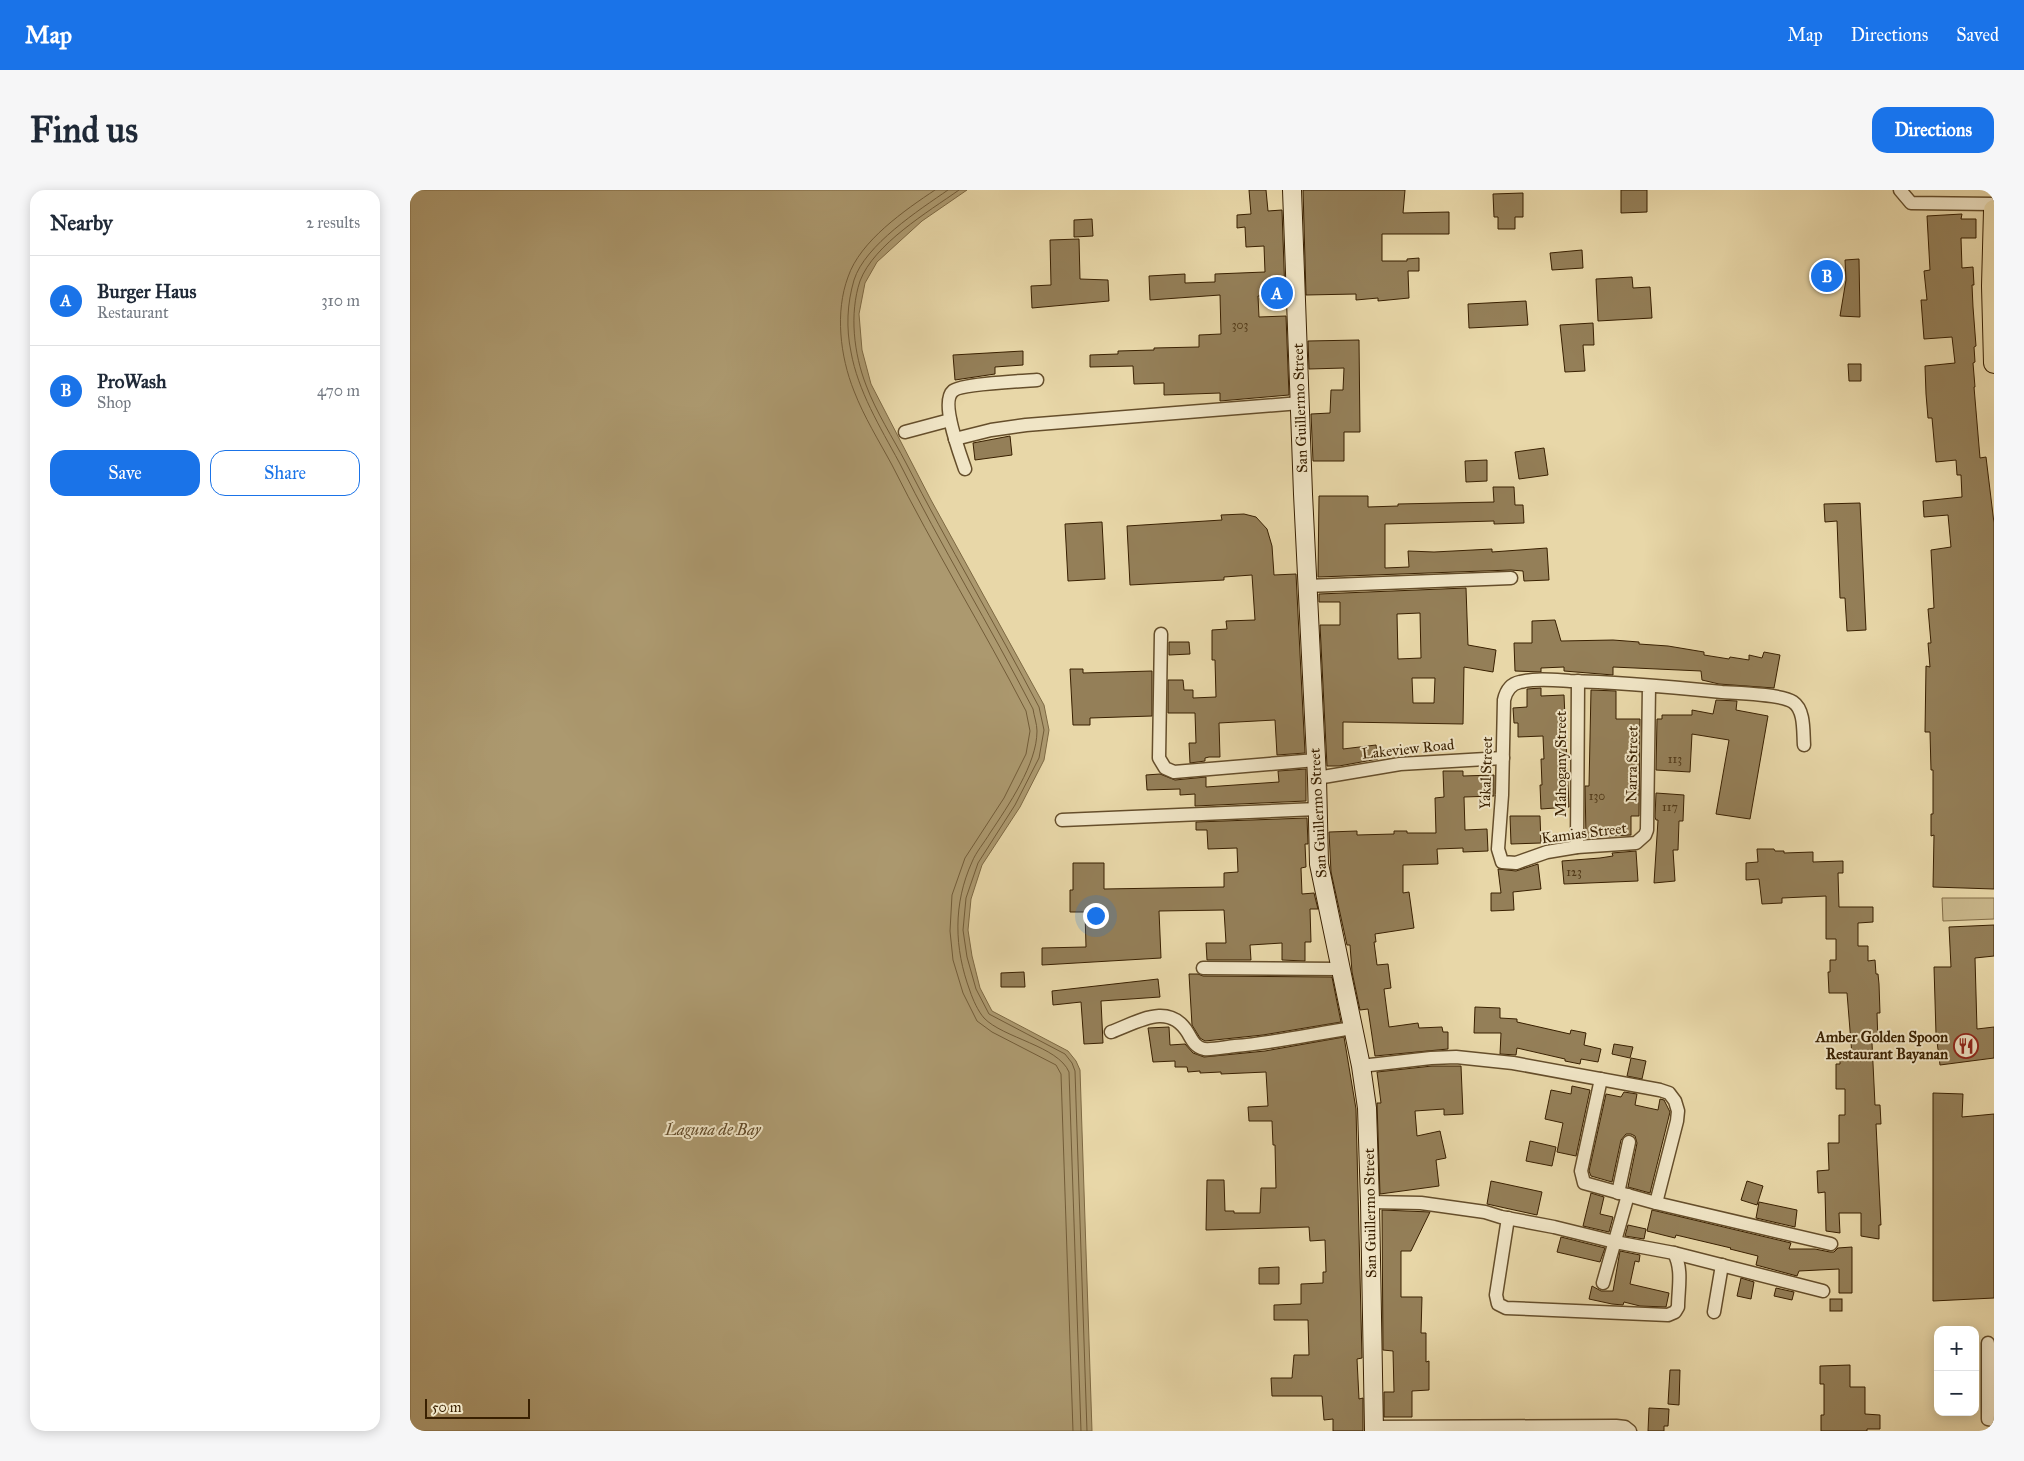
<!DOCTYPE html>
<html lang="en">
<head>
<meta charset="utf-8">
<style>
	:root { --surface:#fff; --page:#f6f6f7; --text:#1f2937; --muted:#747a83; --line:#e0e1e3; --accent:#1a73e8 }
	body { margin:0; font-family:"IM FELL Great Primer",serif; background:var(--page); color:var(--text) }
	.controls { position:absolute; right:15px; bottom:15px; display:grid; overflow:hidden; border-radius:10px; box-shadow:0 2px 12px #0003 }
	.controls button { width:45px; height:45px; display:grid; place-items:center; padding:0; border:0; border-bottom:1px solid var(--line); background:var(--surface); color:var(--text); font:25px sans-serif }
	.scale { position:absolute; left:15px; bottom:12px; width:105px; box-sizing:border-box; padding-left:5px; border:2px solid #392001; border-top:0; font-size:14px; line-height:18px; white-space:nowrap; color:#392001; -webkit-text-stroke:4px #f0e5c6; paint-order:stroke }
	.you { position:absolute; left:685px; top:725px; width:18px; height:18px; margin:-12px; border:4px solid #fff; border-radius:50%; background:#1a73e8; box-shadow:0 0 0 8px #1a73e833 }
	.badge { display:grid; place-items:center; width:32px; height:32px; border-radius:50%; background:var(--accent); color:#fff; font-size:16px; font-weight:700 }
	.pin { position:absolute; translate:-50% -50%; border:2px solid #fff; box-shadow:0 1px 5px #0006 }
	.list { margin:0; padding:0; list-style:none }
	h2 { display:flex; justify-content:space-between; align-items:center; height:65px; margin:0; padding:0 20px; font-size:21px }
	h2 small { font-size:16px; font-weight:400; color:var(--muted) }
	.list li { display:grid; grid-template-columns:32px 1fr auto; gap:15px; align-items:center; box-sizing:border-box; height:90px; padding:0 20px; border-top:1px solid var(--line) }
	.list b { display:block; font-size:19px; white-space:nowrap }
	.list p { margin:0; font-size:16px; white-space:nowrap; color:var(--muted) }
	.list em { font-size:16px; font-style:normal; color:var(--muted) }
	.actions { display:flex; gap:10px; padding:15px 20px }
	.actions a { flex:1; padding:11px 0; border:1px solid var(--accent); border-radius:15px; text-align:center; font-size:18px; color:var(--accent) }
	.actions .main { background:var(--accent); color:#fff }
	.map { position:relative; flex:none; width:1584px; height:1241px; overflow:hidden; border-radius:15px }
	header { display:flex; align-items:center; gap:30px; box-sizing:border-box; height:70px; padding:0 25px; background:var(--accent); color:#fff }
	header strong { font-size:24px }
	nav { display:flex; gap:28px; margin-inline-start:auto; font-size:18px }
	.intro { display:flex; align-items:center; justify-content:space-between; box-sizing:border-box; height:120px; padding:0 30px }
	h1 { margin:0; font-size:35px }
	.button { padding:12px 22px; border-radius:15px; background:var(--accent); color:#fff; font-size:18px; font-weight:700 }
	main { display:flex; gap:30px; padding:0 30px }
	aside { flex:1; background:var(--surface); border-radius:15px; box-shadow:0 2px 12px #0003 }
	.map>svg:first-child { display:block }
</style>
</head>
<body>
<header>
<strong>Map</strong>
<nav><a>Map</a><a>Directions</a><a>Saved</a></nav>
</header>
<div class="intro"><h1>Find us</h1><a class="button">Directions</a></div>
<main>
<aside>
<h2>Nearby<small>2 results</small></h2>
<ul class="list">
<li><span class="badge">A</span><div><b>Burger Haus</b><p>Restaurant</p></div><em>310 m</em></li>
<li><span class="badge">B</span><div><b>ProWash</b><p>Shop</p></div><em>470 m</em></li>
</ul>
<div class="actions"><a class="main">Save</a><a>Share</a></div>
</aside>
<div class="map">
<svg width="1584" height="1241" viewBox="0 0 1584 1241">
	<rect width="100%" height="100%" fill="#e8d7a8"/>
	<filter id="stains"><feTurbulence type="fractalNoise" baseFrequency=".004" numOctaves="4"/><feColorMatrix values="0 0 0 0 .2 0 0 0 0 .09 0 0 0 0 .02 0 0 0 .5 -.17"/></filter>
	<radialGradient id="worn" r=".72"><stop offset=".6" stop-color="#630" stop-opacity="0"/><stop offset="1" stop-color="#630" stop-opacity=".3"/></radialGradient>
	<path fill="#cab88c" stroke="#826c46" d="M1532 708H1584V729L1533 731Z"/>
	<path fill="#ac996f" stroke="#7e6943" d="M0 0H557L512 31 467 72 455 93 449 124 452 160 461 194 521 310 634 515 639 540 634 570 610 617 572 675 561 709 558 740 562 766 570 798 582 821 658 861 666 871 670 880 682 1241H0Z"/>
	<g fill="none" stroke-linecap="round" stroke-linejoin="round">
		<g stroke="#725c38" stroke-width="1">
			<path d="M525 0C495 20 450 51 438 87 425 122 430 166 444 201 454 227 469 251 482 275 524 359 573 438 616 521L620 541 616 564 594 608 555 668 542 705 540 741 543 770 553 803 567 831 582 842 646 875 651 884 663 1241"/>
			<path d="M538 0C509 20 455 55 444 90 437 114 436 138 441 162 448 201 470 237 489 272 531 356 580 436 623 519 624 526 627 534 627 541 627 574 598 616 580 643 574 653 566 662 562 672 543 714 544 758 560 801 563 810 568 821 574 828 593 848 648 856 659 882L671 1241"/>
			<path d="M549 0C518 22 464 54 450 91 439 124 444 164 456 195 466 222 483 248 496 273 538 355 586 435 629 517L634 540 629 568 605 615 568 673 556 708 553 740 557 767 566 799 579 824 655 864 662 873 665 881 677 1241"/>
		</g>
	</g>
	<g fill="#947f58" stroke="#392001" fill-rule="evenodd">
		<path d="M839 0H856L858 21 872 20 875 105 848 106 849 127 876 126 879 205 810 211V203L754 205V193L724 194 723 176 680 177V165L708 164V161L744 160V158L789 157V145L811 144 810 105 740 110 739 86 775 84V93L805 92V84L855 82 854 56 836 57 835 37 827 38V25L841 24Z"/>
		<path d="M893 0H995L993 23 1039 22V44H972V71H997V69L1009 68V81H998L999 108 968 111V108L946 110V104L896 105Z"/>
		<path d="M1211 0H1237V22L1211 23Z"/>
		<path d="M1113 3V27H1105V39H1088V27H1084L1083 4Z"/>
		<path d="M1552 24 1551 29H1566V48H1551L1552 78 1563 77 1564 95H1562L1563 117 1566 156 1564 157 1565 172 1563 173 1565 197H1564L1570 268 1576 267 1584 333V699L1523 697 1524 645 1521 646V624H1523V580H1521L1520 542H1515L1516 476 1520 477 1518 453H1521L1518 419 1524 418 1521 360 1541 357 1538 325 1514 327 1513 311 1552 307 1551 285H1547L1546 270 1526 272 1522 228H1518L1516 204 1515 176 1545 173 1542 147 1514 149 1511 110H1517L1514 81 1520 80 1517 26Z"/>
		<path d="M682 29 683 46 664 47V30Z"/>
		<path d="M669 49 670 89 698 90 699 111 622 118 621 96 641 95 640 50Z"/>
		<path d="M1172 60 1173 78 1142 80 1140 63Z"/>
		<path d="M1449 69 1450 127 1430 126 1436 90 1435 70Z"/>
		<path d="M1222 87 1223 98 1240 97 1242 128 1188 131 1186 89Z"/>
		<path d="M1116 111 1118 135 1059 138 1058 114Z"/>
		<path d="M1183 133 1184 155H1173L1175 181 1155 182 1150 135Z"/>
		<path d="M949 150 950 242H934V271H903L901 224 920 223 921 200H933L934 178 899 179 898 151Z"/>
		<path d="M613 161V175L585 177V184L545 190 543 165Z"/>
		<path d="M1438 174H1451V191H1439Z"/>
		<path d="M600 246 602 265 565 270 563 253Z"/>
		<path d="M1134 258 1138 285 1109 289 1105 262Z"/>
		<path d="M1077 270V291L1056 292 1055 271Z"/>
		<path d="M1083 297H1104L1105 315H1113L1114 333 1084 334V331L975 334V378L999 377 998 361 1024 362 1082 359V362L1137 358 1139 390 1114 391 1113 381 1101 380 908 387 909 306H958V317L988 316V314L1084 312Z"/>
		<path d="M1450 313 1456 440 1437 441 1435 408H1430L1427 331 1415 332 1414 314Z"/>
		<path d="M834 324 846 327 857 339 862 356 864 385 886 384 895 563 867 565 865 530 809 533 810 567H799L795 568V571L780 573 779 553H786L785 523H758V490H773L774 500H783V508L806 507 805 470H802V440L817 439 816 431 845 430 842 385 814 387V390L720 395 717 336 812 330 811 325Z"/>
		<path d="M692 332 695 389 658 391 655 334Z"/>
		<path d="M1056 398 1058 455 1086 460 1083 482 1054 477 1053 534 933 532V559L966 555 968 569 929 576H917L910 435H930V412H909V404ZM1010 423 1011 468 988 469 987 424ZM1002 488H1025L1024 513H1003Z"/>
		<path d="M1145 430 1151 451 1203 450 1229 452V454L1258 456 1294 462V465L1319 469 1320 467 1339 470V465L1352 468 1354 462 1370 465 1364 498 1309 494 1292 490 1291 481 1203 477V485L1154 481V477L1131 478V482L1105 481 1104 453H1122V431Z"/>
		<path d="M759 452H779L780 464 759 465Z"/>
		<path d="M660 479H673V483L742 481V526L680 528V535H663Z"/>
		<path d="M1131 498V506L1154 505 1159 617 1131 619 1130 595H1132L1131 569H1134L1133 546 1108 547V533H1104L1103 518 1117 517V499Z"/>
		<path d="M1181 500 1206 501V529H1230L1229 626H1221V645L1176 647 1175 596H1179Z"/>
		<path d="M1306 510 1327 511 1326 520 1358 526 1340 629 1306 624 1319 550 1282 544 1280 582 1246 580 1247 529H1252V525H1282V520L1303 524Z"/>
		<path d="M896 579V611L785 616V604L770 605V599L737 600 736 585 750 584 765 590 796 587V597L869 592 868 581Z"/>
		<path d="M1033 581H1053V586L1084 585V606L1054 607 1055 640 1077 639 1078 661 1053 662V658L1027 659 1028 674 993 675V703L999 702 1004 738 965 744 966 752H964L967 775 978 774 981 798 974 799 979 837 1008 833 1009 838 1032 837 1033 842H1038V859L965 866 958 819 950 820 942 782 940 755H937L921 682 919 642 947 641V645L984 644V641H997V643H1026L1025 608 1034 607Z"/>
		<path d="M1246 603 1274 605 1273 631H1269L1268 660H1263L1265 691 1244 693 1248 630H1246L1245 627Z"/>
		<path d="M1100 626H1130L1131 653 1101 654Z"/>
		<path d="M897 628 898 654H895L896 677 891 678 892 704 904 703 908 719H900L901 752H895V771L872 770V753L840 755 841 770H797L796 753H816L814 720 749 721 751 768 632 775V758L676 757 675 722H660V700H663V673H694V699L814 697V683L828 682 827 658 798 659 797 640H786V632Z"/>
		<path d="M1347 659H1364L1365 661H1374V663L1403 662V672L1433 671V683H1428L1429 717H1463V732L1448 733V756H1458V771L1465 770 1466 784H1468L1469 794 1470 823H1467L1468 852 1462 853 1465 915H1470L1471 934H1466L1471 1035H1469V1049L1451 1046V1023H1429L1430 1043 1416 1041 1415 1002 1408 1003 1407 981 1419 980 1418 953H1429V925H1435V899H1426V874H1430V865H1442L1437 803H1419L1418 782H1420V770H1426V749H1416V706L1372 708V713L1352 714 1349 689 1336 690V673L1348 672Z"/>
		<path d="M1226 661 1228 691 1154 694 1152 671 1190 668 1203 666 1202 663Z"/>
		<path d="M1128 674 1131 699 1103 702 1104 720 1081 721V703H1091L1088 679 1106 681Z"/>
		<path d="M1584 735V766L1565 768 1567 839 1584 837V868L1530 875 1526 844 1524 777H1541L1539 737Z"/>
		<path d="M614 782 615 797H591V783Z"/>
		<path d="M779 784H788L793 786 922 787 931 832 853 845 795 851 790 848 782 835Z"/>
		<path d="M748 789 750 807 691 811 693 853 674 854 671 812 643 815 642 801Z"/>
		<path d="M1065 817 1090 818V828L1107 829V832L1160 844 1161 840 1176 843 1174 855 1191 859 1188 872 1171 869 1170 874 1155 871V869L1107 858 1106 865 1090 864 1091 843H1064Z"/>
		<path d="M759 837 760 855 775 854 783 863 794 867 855 861 934 847 946 919 952 1168 947 1169 949 1209 953 1208V1241H923V1229L914 1230 912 1206H862L861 1188H882L884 1165H899L898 1130H864V1115L891 1114V1094L913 1093V1082H916L915 1050 900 1051 899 1037 796 1040 797 990H814L815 1021H824V1023H850L851 998H866L865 955H863L862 931H839L838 917 858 916 856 882 811 884V882L790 883V881L778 882 777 877H765V871L743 872 738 838Z"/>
		<path d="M1204 854 1223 857 1220 868 1202 864Z"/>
		<path d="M1221 868 1236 871 1232 889 1217 886Z"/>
		<path d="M1022 876H1051L1053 924 1034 925V919L1005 921 1007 946 1030 941 1036 968 1026 970 1029 996 970 1004 967 913H971L967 882Z"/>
		<path d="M1162 896 1180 900 1166 966 1147 962 1153 933 1135 929 1141 900 1161 904Z"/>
		<path d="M1214 902 1227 904 1225 915 1248 920 1250 909 1254 910 1260 922 1240 1003 1218 997 1227 953 1225 946 1221 944H1216L1211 950 1202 992 1181 986 1179 981 1196 904 1211 907Z"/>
		<path d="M1523 903 1553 904 1552 927 1584 924V1108L1523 1111Z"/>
		<path d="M1120 951 1146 957 1142 976 1116 971Z"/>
		<path d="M1081 991 1132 1002 1127 1025 1077 1014Z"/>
		<path d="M1337 991 1353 996 1347 1015 1331 1010Z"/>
		<path d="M1181 1003 1194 1007 1190 1024 1203 1027 1199 1042 1173 1036Z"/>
		<path d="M1349 1012 1387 1020 1385 1037 1346 1028Z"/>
		<path d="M972 1020 1020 1022 1001 1061H991V1107H1012L1011 1143H1016V1172L1019 1171V1200L1002 1201V1227H974V1202H984L983 1161 973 1160Z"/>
		<path d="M1242 1020 1381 1053 1379 1059H1405L1420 1062H1424L1428 1058 1442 1057V1103H1429V1079L1389 1081 1387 1086 1346 1075 1348 1066 1320 1059 1321 1058 1266 1045 1265 1048 1237 1041Z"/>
		<path d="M1218 1035 1236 1039 1234 1049 1215 1046Z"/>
		<path d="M1151 1047 1195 1058 1190 1072 1147 1062Z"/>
		<path d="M1210 1061 1230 1065 1229 1072 1225 1071 1220 1094 1259 1103 1256 1117 1230 1116 1214 1112 1213 1115 1202 1114 1179 1109 1182 1096 1191 1101H1203Z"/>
		<path d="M869 1077V1094H849V1078Z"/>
		<path d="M1331 1088 1344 1092 1341 1109 1327 1106Z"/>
		<path d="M1366 1098 1384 1102 1382 1110 1364 1106Z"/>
		<rect x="1420" y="1109" width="12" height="12"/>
		<path d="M1440 1175V1197H1455V1224L1470 1225V1239H1457V1241H1411V1225H1414V1194H1410V1176Z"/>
		<path d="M1260 1180H1270L1269 1215 1258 1214Z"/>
		<path d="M1239 1218 1259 1219 1258 1236H1254V1241H1238Z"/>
	</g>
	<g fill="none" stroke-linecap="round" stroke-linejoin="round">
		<defs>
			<g id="minor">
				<path d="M1490 0 1501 13 1584 14"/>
				<path d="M495 242 540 230"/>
				<path d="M545 249 581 240 616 235 890 213"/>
				<path d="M555 279C550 264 530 212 543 201 550 194 613 191 627 190"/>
				<path d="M897 396 1101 388"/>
				<path d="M751 444 749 568 755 578 764 582 906 570"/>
				<path d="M1239 496 1237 640 1235 645 1226 653 1167 657 1137 662 1106 673 1092 672 1088 659 1092 605 1094 510C1096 501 1100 494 1110 492 1126 488 1144 490 1160 491 1210 492 1261 497 1312 502 1327 503 1371 504 1383 512 1395 520 1393 542 1394 555"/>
				<path d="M907 588 990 574 1093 568"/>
				<path d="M652 630 907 619"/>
				<path d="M1167 657 1168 491"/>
				<path d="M793 778 930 779"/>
				<path d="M701 842C728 832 759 811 778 843 782 850 785 857 794 859 803 860 815 857 825 856 864 853 903 844 942 838"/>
				<path d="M951 876 1021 868 1046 867 1103 873 1250 900 1259 903 1265 911 1268 921 1267 931 1246 1013"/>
				<path d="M1191 889 1171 981 1174 993 1246 1013 1421 1054"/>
				<path d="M1208 1003 1219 952"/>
				<path d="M960 1012 1011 1013 1075 1022 1091 1027 1144 1037 1205 1052 1264 1063 1413 1101"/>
				<path d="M1098 1028 1086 1105 1088 1114 1096 1118 1258 1125 1265 1122 1268 1117C1268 1100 1273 1079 1264 1063"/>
				<path d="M1193 1093 1218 1005"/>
				<path d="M1304 1122 1312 1075"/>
				<path d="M1578 1153V1229L1584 1230"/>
				<path d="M964 1237 1206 1236 1215 1237 1220 1241"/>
			</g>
			<path id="secondary" d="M882 0 893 304 907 588 909 674 951 876 957 918 960 1012 964 1241"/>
			<path id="trunk" d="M1584 20 1582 96 1584 173"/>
		</defs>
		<use href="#minor" stroke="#654e2b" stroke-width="15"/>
		<use href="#secondary" stroke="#392001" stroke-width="20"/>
		<use href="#trunk" stroke="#392001" stroke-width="22"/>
		<use href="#minor" stroke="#f0e5c6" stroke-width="12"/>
		<use href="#secondary" stroke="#f0e5c6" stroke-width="18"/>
		<use href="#trunk" stroke="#e8d7a8" stroke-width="20"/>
	</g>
	<defs>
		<symbol id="restaurant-ring" viewBox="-11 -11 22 22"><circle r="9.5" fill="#f0e5c6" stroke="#8f2418" stroke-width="1.5"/><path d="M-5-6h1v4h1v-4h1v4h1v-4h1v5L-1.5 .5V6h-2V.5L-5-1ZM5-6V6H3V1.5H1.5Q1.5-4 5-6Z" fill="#8f2418"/></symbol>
	</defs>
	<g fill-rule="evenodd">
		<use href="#restaurant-ring" x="1542" y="842" width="28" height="28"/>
	</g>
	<g text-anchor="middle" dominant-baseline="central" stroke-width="4" stroke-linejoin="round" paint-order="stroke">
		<g font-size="12" fill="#503817">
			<text x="830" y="135">303</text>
			<text x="1265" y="569">113</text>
			<text x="1187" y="606">130</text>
			<text x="1260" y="617">117</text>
			<text x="1164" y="682">123</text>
		</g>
		<g font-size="15" fill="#392001" stroke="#f0e5c6">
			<text transform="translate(890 218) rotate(-92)">San Guillermo Street</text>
			<text transform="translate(998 559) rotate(-6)">Lakeview Road</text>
			<text transform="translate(1151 574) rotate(-90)">Mahogany Street</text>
			<text transform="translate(1222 574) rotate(-89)">Narra Street</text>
			<text transform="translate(1076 583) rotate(-88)">Yakal Street</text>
			<text transform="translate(908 623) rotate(-93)">San Guillermo Street</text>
			<text transform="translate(1174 643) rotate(-7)">Kamias Street</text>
			<text transform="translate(960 1023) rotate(-91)">San Guillermo Street</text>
		</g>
		<g font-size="15" font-weight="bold" fill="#392001" stroke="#f0e5c6" text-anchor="end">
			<text x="1538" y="847">Amber Golden Spoon<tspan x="1538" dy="17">Restaurant Bayanan</tspan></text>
		</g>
		<g font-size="16" font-style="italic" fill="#614a28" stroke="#f0e5c6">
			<text x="303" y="939">Laguna de Bay</text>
		</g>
	</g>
	<rect width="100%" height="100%" filter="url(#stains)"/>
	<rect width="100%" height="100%" fill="url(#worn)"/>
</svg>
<div class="controls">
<button>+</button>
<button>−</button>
</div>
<div class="scale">50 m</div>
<div class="you"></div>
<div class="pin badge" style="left:867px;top:103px">A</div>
<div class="pin badge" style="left:1417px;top:86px">B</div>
</div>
</main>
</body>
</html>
